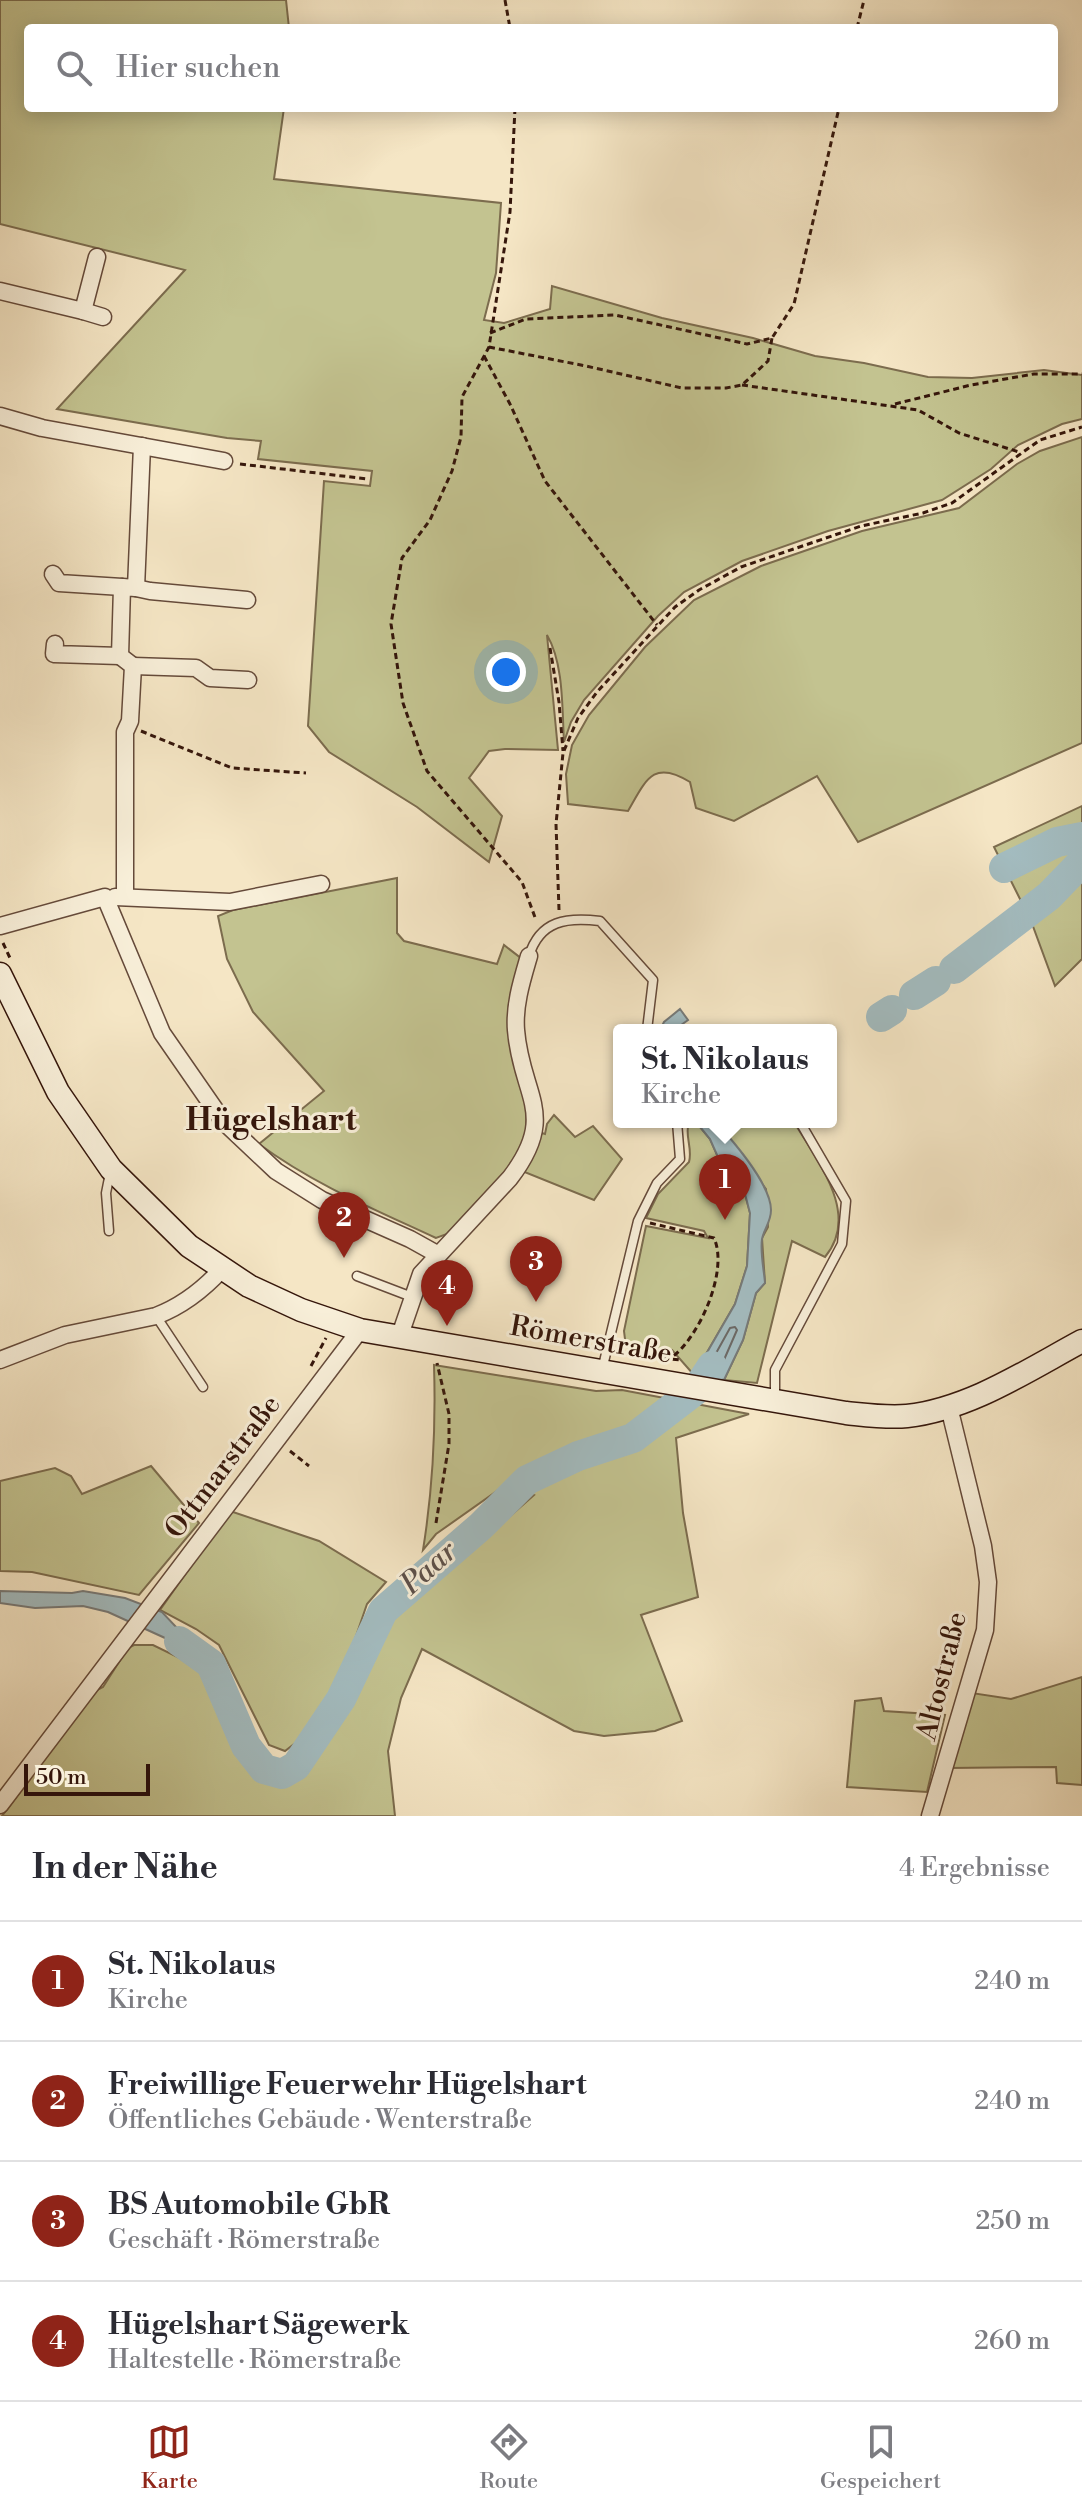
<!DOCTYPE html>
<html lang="de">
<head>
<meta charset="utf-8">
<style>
	:root { --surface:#fff; --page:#f7f7f7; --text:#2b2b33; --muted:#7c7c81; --line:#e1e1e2; --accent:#8f2418 }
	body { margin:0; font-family:"Libre Bodoni",serif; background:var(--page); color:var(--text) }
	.scale { position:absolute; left:24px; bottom:20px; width:126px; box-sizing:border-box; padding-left:8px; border:4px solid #35160b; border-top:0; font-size:22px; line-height:28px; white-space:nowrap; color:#35160b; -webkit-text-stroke:6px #f8efd9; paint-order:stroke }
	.you { position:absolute; left:506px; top:672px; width:28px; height:28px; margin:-20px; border:6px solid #fff; border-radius:50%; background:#1a73e8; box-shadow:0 0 0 12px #1a73e833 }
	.badge { display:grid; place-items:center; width:52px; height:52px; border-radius:50%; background:var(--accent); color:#fff; font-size:26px; font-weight:700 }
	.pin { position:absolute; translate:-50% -66px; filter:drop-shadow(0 2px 4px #0008) }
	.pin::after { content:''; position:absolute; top:42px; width:28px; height:24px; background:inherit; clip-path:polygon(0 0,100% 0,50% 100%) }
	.popup { position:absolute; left:613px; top:1024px; width:224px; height:104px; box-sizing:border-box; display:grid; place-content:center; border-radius:8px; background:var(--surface); filter:drop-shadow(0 2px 6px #0005); font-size:26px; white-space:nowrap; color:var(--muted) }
	.popup b { font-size:30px; color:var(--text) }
	.popup::after { content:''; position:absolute; left:50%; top:100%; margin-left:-16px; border:16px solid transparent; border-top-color:var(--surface) }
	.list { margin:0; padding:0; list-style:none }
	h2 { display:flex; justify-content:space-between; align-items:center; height:104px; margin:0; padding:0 32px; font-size:34px }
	h2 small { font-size:26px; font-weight:400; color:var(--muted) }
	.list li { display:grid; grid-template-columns:52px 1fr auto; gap:24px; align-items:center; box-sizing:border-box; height:120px; padding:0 32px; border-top:2px solid var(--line) }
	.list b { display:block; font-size:30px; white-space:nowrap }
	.list p { margin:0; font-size:26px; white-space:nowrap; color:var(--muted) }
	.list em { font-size:26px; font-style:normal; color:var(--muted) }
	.icon { flex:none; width:44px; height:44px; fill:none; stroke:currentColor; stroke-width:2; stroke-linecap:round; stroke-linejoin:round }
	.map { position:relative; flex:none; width:1082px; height:1816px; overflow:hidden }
	.search { position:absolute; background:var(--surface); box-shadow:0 4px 20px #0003; left:24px; right:24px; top:24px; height:88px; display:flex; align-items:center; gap:20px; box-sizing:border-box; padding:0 28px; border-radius:8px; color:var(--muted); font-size:30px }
	.sheet { height:584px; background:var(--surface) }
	nav { display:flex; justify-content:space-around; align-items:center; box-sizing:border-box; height:112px; border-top:2px solid var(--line); background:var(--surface); font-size:22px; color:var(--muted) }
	nav a { display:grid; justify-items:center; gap:4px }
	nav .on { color:var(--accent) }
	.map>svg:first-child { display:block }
</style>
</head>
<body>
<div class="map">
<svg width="1082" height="1816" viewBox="0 0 1082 1816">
	<rect width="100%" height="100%" fill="#f5e6c5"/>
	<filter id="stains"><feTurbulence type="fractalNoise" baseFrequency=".0025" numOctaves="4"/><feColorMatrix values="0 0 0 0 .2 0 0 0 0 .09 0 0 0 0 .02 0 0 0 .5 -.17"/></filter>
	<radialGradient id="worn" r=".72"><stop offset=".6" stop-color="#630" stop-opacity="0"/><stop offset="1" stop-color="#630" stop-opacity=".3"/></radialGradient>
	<g fill="#c3c390" stroke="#7c6c4e" stroke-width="2">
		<path d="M0 0H286L289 28H28V108H284L274 179 501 203 496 273 484 320 504 323 550 309 552 286 662 318 753 338 815 356 864 363 928 377 972 378 1044 370 1082 375V419L1062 424 1018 445 991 469 942 500 828 531 742 561 684 592 658 616 584 700 571 722 564 742C562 709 564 664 547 635L558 750 505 749 489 751 469 778 502 816 489 862 417 807 329 752 308 726 324 481 370 486 372 471 258 459 261 441 227 438 57 409 185 270 0 224Z"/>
		<path d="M1082 437V743L858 842 817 776 734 821 696 808 690 782C653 759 646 780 628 811L568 804 566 774 572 745 589 715 645 647 694 600 761 566 862 531 959 508 1017 464 1040 451Z"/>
		<path d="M1082 806V959L1055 986 1031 921 994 847Z"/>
		<path d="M397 878V933L404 941 497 964 504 945 522 959 509 1011 527 1100 526 1132 516 1160 447 1234 436 1238C376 1210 313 1184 259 1144L324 1091 253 1012 227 959 218 916 233 910Z"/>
		<path d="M554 1115 575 1137 593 1126 622 1159 594 1200 522 1171 542 1133 545 1134 547 1124Z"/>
		<path d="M689 1122H696L710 1139 725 1173 744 1190 750 1213 747 1266 735 1304 694 1375 672 1350 626 1347 624 1331 646 1226 708 1238 704 1231 646 1218 658 1194 689 1162C693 1148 684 1135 689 1122Z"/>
		<path d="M732 1122H794C817 1161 861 1214 825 1257L792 1241 757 1383 724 1380 743 1340 756 1293 765 1283 762 1238 768 1227 766 1189 721 1128Z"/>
		<path d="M434 1365 596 1391 622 1390 749 1414 676 1438 683 1513 698 1597 641 1615 682 1721 655 1731 604 1736 574 1731 422 1649 401 1698 388 1751 395 1816H2L95 1691 103 1687 128 1648 134 1645H153L192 1664 218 1693 230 1719 235 1744 259 1781 288 1777 305 1764 353 1692 386 1626 534 1495 507 1484 436 1534 423 1550C433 1488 436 1428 434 1365Z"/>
		<path d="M151 1466 199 1523 139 1595 32 1572 0 1571V1481L55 1468 71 1476 82 1494Z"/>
		<path d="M230 1511 319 1541 386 1582 367 1604 343 1674 303 1737 285 1751 269 1745 219 1645 196 1629 160 1610Z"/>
		<path d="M1082 1677V1785L1057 1783 1056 1767 949 1768 972 1693 1011 1699Z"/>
		<path d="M881 1698 884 1711 945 1715 927 1792 847 1787 855 1701Z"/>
	</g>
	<g fill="#a3bcc0" stroke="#777a78" stroke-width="2">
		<path d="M680 1009 688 1020 677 1028 678 1030H660L664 1022Z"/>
		<path d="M696 1122H716C733 1141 771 1184 771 1210 771 1222 764 1229 762 1239 760 1253 764 1270 765 1283L756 1293 743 1340 724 1380 694 1375 735 1304 747 1266 750 1213 744 1190 725 1173 710 1139Z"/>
		<path d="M0 1591 72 1593 83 1591 125 1598 162 1612 211 1664 205 1663 165 1638 108 1612 83 1606 35 1608 0 1603Z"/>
	</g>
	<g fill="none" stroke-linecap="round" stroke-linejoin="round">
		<path stroke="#6c6966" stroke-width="2" d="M735 1327 737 1330 720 1369H711L710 1364 730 1328Z"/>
		<g stroke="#a3bcc0" stroke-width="30">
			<path d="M1004 868 1057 842 1082 837"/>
			<path d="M954 969 1049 896 1082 862"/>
			<path d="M914 995 936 981"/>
			<path d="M881 1017 892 1010"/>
			<path d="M179 1641 211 1664 246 1746 264 1769 282 1774 296 1766 341 1699 383 1611 481 1526 527 1480 578 1456 633 1438 697 1389 712 1366"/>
		</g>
		<defs>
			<g id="service">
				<path d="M529 956C540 920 567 917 600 921L653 980 647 1030"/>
				<path d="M109 1231 106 1193 110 1173"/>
				<path d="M357 1276 412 1297"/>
				<path d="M156 1316 203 1387"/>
				<path d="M602 1370 638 1221 657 1183 680 1159 677 1122"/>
				<path d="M775 1400V1370L842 1244 846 1201 800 1122"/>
			</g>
			<g id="minor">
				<path d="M0 291 83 311 97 257"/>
				<path d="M83 311 103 317"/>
				<path d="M0 416 42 428 224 461"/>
				<path d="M53 574 59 583 122 587"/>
				<path d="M136 588 150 591 247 600"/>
				<path d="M55 644 54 654 120 656"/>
				<path d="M133 666 196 668 210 678 248 680"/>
				<path d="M125 896V732L130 721 133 666 120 656 122 587 136 588 142 446"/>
				<path d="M115 897 230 902 321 884"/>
				<path d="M0 926 105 897 162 1033 223 1121 276 1171 322 1200 410 1239 437 1254"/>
				<path d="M399 1338 421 1274 510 1178C559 1114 521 1096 516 1030 514 1005 522 980 529 956"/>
				<path d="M0 1360 65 1335 156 1316C182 1306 203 1290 222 1269"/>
				<path d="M0 1805 360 1330"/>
				<path d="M930 1816 985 1630 988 1582 983 1546 949 1407"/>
			</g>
			<path id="secondary" d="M0 974 58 1092 111 1169 189 1246 249 1286 301 1310 360 1330 846 1413C866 1415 887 1418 907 1416 970 1409 1028 1370 1082 1341"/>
		</defs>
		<use href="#service" stroke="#654a3a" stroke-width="11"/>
		<use href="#minor" stroke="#654a3a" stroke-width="19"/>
		<use href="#secondary" stroke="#35160b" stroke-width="25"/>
		<g stroke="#35160b" stroke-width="3" stroke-dasharray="6 4" stroke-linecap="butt">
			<path d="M505 0 510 28"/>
			<path d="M857 28 864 0"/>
			<path d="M515 108 510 212 489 347 462 397 461 437 452 471 430 520 402 558 391 624 403 703 427 771 522 882 536 920"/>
			<path d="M490 333 526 319 615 315 747 344 772 338 794 304 839 108"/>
			<path d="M489 347 586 366 682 388H726L742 385 768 361 772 338"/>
			<path d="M484 356 510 404 545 481 657 625"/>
			<path d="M742 385 918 410 959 433 1019 452"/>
			<path d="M895 404 971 385 1034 374H1082"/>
			<path d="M240 464 368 479"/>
			<path d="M550 648 559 702 563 751"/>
			<path d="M141 731 232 768 306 773"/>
			<path d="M559 910 556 824 563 753 578 718 597 692 675 607 699 590 741 567 861 526 923 513 952 503 1040 440 1082 427"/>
			<path d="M3 943 10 958"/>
			<path d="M650 1223 714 1238C729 1271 699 1338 671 1358"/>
			<path d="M623 1354 681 1360"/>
			<path d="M311 1366 326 1338"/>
			<path d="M290 1451 309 1466"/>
			<path d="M436 1523 449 1444V1414L437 1363"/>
		</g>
		<use href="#service" stroke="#f8efd9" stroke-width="8"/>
		<use href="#minor" stroke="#f8efd9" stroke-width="16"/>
		<use href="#secondary" stroke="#f8efd9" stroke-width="22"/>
	</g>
	<g text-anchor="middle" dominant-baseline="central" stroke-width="6" stroke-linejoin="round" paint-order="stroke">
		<g font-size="28" fill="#35160b" stroke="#f8efd9">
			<text transform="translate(591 1340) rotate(10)">Römerstraße</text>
			<text transform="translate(223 1467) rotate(-53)">Ottmarstraße</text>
			<text transform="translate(942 1676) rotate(-76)">Altostraße</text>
		</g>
		<g font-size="30" font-style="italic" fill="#5c504a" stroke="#f8efd9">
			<text transform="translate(429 1568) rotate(-42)">Paar</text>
		</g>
		<g font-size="32" font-weight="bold" fill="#35160b" stroke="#f8efd9">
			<text x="271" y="1120">Hügelshart</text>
		</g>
	</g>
	<rect width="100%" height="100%" filter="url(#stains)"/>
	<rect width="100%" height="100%" fill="url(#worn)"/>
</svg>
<div class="scale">50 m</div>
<div class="you"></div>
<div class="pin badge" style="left:725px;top:1220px">1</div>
<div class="popup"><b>St. Nikolaus</b>Kirche</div>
<div class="pin badge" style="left:344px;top:1258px">2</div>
<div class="pin badge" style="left:536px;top:1302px">3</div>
<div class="pin badge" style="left:447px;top:1326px">4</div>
<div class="search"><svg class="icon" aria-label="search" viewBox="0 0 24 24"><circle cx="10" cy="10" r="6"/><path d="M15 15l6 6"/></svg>Hier suchen</div>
</div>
<section class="sheet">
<h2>In der Nähe<small>4 Ergebnisse</small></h2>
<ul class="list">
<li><span class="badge">1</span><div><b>St. Nikolaus</b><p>Kirche</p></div><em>240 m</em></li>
<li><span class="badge">2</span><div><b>Freiwillige Feuerwehr Hügelshart</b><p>Öffentliches Gebäude · Wenterstraße</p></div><em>240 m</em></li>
<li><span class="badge">3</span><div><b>BS Automobile GbR</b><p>Geschäft · Römerstraße</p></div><em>250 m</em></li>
<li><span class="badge">4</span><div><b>Hügelshart Sägewerk</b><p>Haltestelle · Römerstraße</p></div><em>260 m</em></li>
</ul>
</section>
<nav>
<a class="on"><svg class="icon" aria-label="map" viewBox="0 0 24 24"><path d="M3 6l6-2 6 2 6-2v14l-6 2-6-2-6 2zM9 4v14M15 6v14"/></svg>Karte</a>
<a><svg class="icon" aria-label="directions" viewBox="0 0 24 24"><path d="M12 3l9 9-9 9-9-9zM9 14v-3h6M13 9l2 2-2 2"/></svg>Route</a>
<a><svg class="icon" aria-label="saved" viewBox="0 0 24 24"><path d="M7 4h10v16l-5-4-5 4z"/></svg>Gespeichert</a>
</nav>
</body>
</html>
